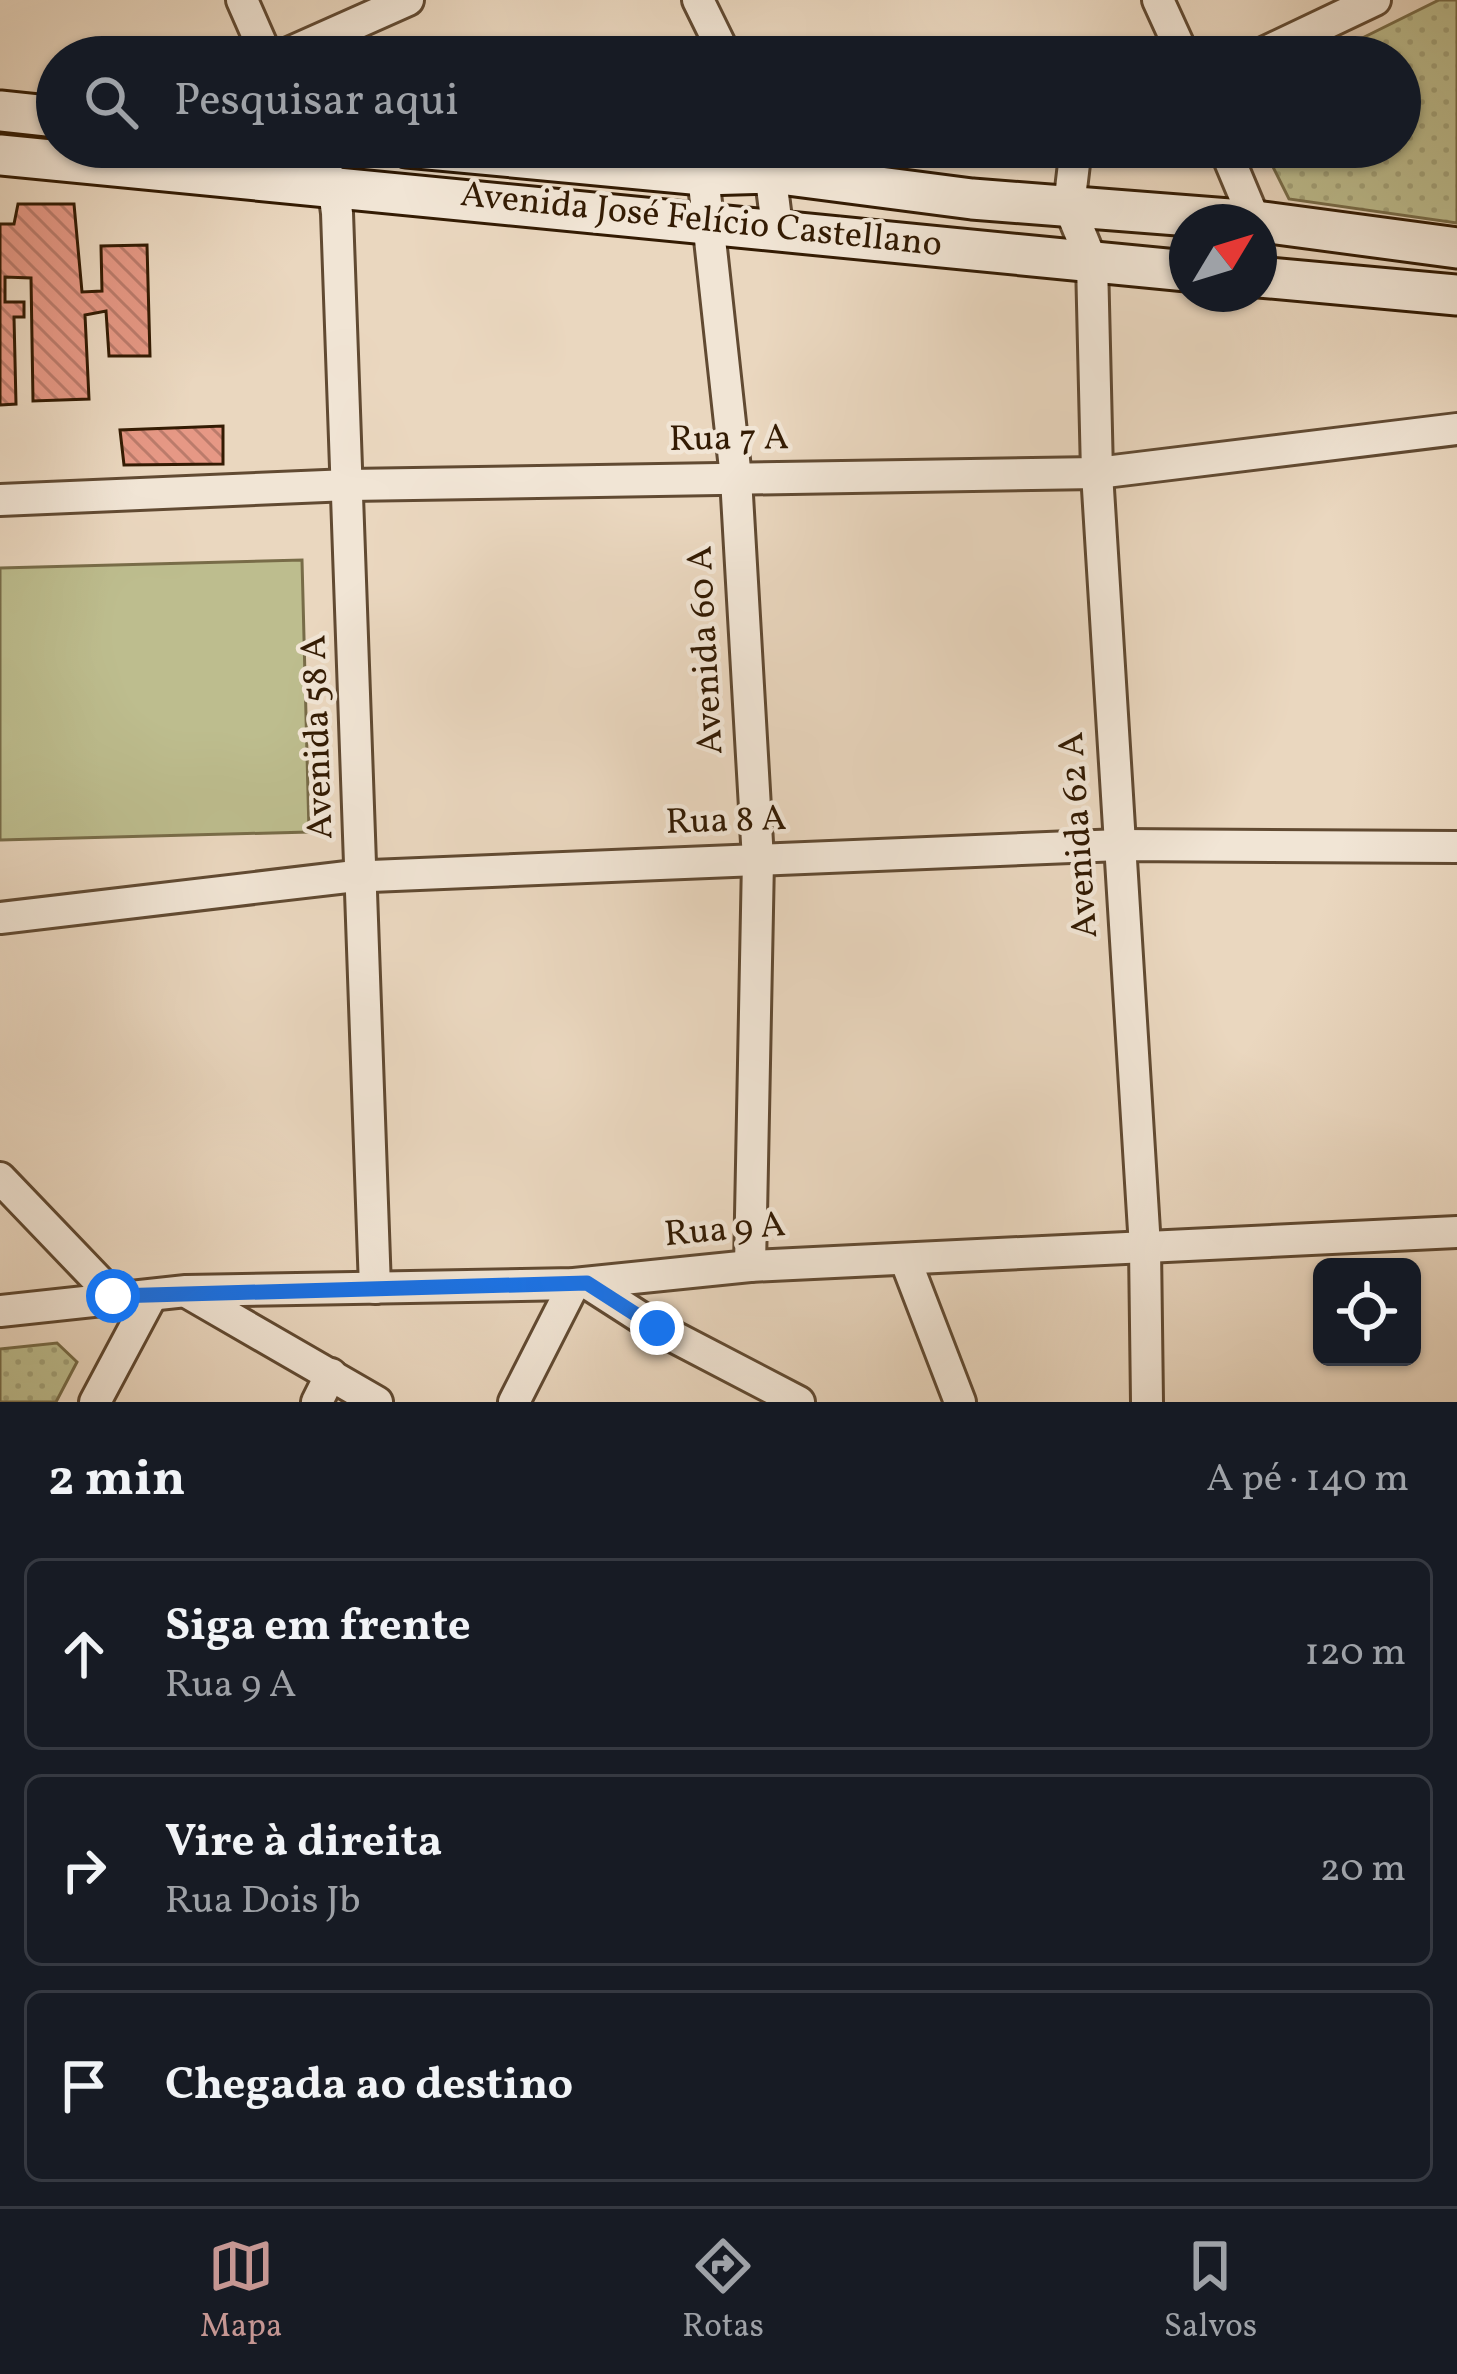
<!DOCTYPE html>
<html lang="pt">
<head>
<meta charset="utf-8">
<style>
	:root { --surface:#171b24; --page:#242831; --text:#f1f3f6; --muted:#9ea1a6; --line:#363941; --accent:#c59692 }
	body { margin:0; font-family:Vollkorn,serif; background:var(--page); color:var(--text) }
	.controls { position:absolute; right:36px; bottom:36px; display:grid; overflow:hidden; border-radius:18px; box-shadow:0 3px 9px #0004 }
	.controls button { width:108px; height:108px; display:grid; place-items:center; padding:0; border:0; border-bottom:3px solid var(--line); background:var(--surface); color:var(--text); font:60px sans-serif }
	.compass { position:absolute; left:1169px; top:204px; width:108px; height:108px; border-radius:50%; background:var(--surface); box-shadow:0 3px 9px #0004; rotate:52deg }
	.stop { position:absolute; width:36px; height:36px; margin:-27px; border:9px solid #1a73e8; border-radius:50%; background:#fff }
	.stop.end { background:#1a73e8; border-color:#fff; box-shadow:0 3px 12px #0008 }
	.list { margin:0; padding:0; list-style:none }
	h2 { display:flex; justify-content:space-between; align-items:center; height:156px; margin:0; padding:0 48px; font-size:51px }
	h2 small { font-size:39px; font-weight:400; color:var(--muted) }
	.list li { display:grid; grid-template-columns:78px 1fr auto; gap:36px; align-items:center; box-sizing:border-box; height:192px; margin:0 24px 24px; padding:0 24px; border:3px solid var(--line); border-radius:18px }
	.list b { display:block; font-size:45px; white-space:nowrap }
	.list p { margin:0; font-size:39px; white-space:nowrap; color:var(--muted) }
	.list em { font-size:39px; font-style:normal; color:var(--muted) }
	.icon { flex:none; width:66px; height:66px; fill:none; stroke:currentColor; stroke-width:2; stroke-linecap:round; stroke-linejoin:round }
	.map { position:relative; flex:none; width:1457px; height:1402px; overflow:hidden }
	.search { position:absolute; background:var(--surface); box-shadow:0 3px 9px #0004; left:36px; right:36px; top:36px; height:132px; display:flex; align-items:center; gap:30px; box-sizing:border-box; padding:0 42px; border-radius:66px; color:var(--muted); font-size:45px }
	.sheet { height:804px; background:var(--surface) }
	nav { display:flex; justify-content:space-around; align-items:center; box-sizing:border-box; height:168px; border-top:3px solid var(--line); background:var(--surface); font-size:33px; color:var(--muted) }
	nav a { display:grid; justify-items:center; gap:6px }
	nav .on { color:var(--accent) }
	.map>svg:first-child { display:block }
</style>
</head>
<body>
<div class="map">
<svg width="1457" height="1402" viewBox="0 0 1457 1402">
	<defs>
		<pattern id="park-dots" width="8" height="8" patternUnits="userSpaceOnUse" patternTransform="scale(3)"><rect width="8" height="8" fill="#bdbd8e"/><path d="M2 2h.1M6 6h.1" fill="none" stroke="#a3a279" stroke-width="1.8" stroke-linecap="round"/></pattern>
		<pattern id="building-back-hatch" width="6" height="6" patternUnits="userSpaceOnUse" patternTransform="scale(3)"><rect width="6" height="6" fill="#e69885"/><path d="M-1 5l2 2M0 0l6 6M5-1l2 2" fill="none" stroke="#bb7b6b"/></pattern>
	</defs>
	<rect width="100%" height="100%" fill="#ead7bf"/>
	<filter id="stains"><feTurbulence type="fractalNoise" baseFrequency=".00167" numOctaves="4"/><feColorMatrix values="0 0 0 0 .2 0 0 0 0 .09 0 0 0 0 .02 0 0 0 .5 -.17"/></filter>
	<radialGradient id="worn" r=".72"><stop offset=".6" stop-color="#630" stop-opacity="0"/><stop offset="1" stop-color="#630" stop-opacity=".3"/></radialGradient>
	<g fill="url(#park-dots)" stroke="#786c48" stroke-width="3">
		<path d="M1439 0H1457V223L1289 199 1263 147H1400V57H1324Z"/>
		<path d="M57 1343 77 1362 56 1402H0V1349Z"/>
	</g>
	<path fill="#bdbd8e" stroke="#786c48" stroke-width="3" d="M302 560 309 832 0 840V568Z"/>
	<g fill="url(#building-back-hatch)" stroke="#331b03" stroke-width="3">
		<path d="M18 204H74L82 292 102 291 101 246 147 245 150 356H109L106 311 85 315 89 399 33 401 31 278 5 277V302H24V317H14L16 404 0 405V224H14Z"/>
		<path d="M223 426V464L124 465 120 430Z"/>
	</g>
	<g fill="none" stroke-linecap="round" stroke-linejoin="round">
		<defs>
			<g id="street">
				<path d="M242 0 267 57"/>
				<path d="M698 0 726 57"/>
				<path d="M1158 0 1184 57"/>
				<path d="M280 57 408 0"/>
				<path d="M1255 57 1375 0"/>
				<path d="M312 147 333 184 337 213 375 1288"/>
				<path d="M767 147 777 227"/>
				<path d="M1076 147 1069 206 1092 262 1097 473 1145 1247 1147 1402"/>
				<path d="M1224 147 1255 221"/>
				<path d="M703 175 736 478 758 860 750 1266"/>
				<path d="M0 500 349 485 1097 473 1457 429"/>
				<path d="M0 918 347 877 1120 845 1457 847"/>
				<path d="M0 1178 113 1296"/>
				<path d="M905 1259 960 1402"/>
				<path d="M587 1283 657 1328 799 1402"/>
				<path d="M190 1294 377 1402"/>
				<path d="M0 1311 186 1291 574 1284 750 1266 1457 1232"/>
				<path d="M95 1402 152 1295"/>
				<path d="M317 1402 331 1374"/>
				<path d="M514 1402 574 1284"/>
			</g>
			<g id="secondary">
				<path d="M0 111 57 117"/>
				<path d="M407 147 703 175 772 173 972 199 1255 221 1457 248"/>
				<path d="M0 155 1187 271"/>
				<path d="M1259 277 1457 295"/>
			</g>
		</defs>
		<use href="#street" stroke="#614a32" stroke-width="36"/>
		<use href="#secondary" stroke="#331b03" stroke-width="45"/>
		<use href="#street" stroke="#f1e5d5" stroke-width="30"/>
		<use href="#secondary" stroke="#f1e5d5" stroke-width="39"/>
	</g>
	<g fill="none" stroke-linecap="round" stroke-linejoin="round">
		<path stroke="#1a73e8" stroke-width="15" d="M113 1296 587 1283 657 1328"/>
	</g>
	<g text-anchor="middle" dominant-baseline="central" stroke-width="9" stroke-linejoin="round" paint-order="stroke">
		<g font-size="36" fill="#331b03" stroke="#f1e5d5">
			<text transform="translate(701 221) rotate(6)">Avenida José Felício Castellano</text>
			<text transform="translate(729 440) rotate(-1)">Rua 7 A</text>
			<text transform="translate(707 650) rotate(-93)">Avenida 60 A</text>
			<text transform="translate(319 737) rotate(-92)">Avenida 58 A</text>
			<text transform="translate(726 822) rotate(-2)">Rua 8 A</text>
			<text transform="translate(1080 835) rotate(-94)">Avenida 62 A</text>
			<text transform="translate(725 1231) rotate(-5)">Rua 9 A</text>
		</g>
	</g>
	<rect width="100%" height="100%" filter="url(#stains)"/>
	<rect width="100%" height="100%" fill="url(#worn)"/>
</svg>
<div class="controls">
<button><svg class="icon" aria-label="locate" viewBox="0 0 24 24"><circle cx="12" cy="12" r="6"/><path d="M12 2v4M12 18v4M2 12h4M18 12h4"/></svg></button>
</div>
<svg class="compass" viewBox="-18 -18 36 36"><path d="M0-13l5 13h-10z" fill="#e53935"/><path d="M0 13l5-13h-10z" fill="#9ea1a6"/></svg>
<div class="stop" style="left:113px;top:1296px"></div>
<div class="stop end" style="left:657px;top:1328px"></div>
<div class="search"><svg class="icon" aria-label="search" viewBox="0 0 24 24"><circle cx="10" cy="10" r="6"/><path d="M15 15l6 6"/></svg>Pesquisar aqui</div>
</div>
<section class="sheet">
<h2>2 min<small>A pé · 140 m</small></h2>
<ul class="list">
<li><svg class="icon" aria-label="ahead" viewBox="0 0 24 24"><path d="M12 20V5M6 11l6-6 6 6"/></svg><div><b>Siga em frente</b><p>Rua 9 A</p></div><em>120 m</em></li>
<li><svg class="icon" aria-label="right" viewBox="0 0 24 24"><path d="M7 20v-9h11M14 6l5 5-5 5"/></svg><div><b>Vire à direita</b><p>Rua Dois Jb</p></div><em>20 m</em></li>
<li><svg class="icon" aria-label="arrive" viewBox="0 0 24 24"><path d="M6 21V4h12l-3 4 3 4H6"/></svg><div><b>Chegada ao destino</b></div></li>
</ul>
</section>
<nav>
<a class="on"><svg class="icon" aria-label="map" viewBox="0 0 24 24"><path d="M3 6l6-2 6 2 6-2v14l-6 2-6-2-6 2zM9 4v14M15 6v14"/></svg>Mapa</a>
<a><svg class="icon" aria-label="directions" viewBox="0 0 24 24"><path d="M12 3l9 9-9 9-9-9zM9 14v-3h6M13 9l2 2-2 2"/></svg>Rotas</a>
<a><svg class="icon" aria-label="saved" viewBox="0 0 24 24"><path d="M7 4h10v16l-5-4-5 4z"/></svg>Salvos</a>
</nav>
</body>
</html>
